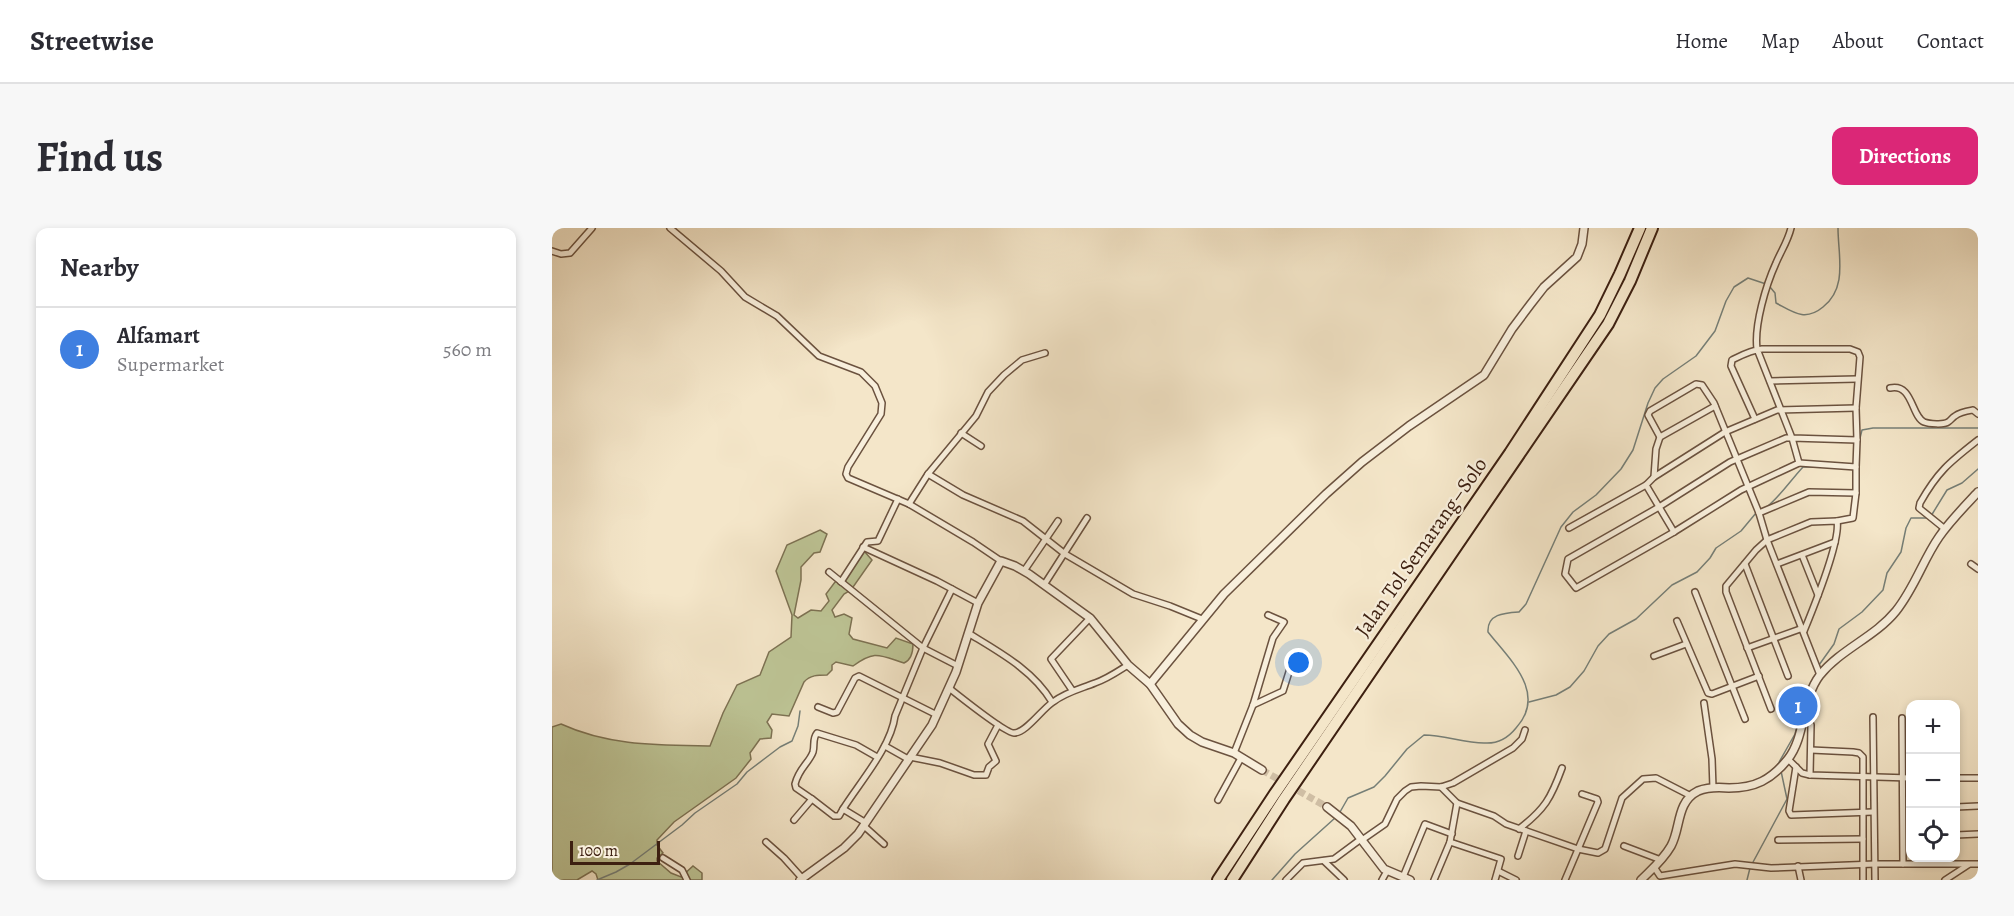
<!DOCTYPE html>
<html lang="en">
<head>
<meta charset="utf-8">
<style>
	:root { --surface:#fff; --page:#f7f7f7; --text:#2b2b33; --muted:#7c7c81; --line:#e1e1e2; --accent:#db2777 }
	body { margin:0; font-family:Alegreya,serif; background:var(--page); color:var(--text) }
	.controls { position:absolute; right:18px; bottom:18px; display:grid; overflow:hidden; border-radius:12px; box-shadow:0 3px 9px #0003 }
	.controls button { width:54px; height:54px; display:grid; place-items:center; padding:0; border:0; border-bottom:2px solid var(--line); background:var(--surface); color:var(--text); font:30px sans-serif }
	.scale { position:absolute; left:18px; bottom:15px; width:90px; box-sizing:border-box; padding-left:6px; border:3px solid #3d2011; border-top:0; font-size:16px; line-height:21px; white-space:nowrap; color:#3d2011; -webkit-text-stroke:4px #f8efdc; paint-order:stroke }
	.you { position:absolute; left:747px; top:435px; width:21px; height:21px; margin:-15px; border:4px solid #fff; border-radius:50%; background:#1a73e8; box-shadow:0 0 0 9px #1a73e833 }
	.badge { display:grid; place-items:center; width:39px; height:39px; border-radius:50%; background:var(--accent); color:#fff; font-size:20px; font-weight:700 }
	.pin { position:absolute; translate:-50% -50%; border:3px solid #fff; box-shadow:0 2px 6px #0006 }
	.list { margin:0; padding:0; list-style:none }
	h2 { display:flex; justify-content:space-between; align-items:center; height:78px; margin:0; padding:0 24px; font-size:26px }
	h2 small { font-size:20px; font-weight:400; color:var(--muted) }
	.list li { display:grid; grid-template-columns:39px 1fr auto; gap:18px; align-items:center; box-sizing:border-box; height:84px; padding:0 24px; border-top:2px solid var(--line) }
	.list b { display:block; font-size:22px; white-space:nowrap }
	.list p { margin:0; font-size:20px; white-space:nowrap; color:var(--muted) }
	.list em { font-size:20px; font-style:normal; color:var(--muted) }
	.icon { flex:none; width:33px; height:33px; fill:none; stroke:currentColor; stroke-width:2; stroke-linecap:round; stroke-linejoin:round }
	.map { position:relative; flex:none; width:1426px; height:652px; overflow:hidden; border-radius:12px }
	header { display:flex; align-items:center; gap:36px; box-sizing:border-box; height:84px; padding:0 30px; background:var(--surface); border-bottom:2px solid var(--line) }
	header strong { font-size:28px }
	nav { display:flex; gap:33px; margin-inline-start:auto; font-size:21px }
	.intro { display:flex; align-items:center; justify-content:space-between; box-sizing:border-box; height:144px; padding:0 36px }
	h1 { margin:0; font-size:42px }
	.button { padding:15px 27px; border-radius:12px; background:var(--accent); color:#fff; font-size:21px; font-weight:700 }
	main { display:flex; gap:36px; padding:0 36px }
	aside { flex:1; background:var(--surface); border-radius:12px; box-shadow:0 3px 9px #0003 }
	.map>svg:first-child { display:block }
</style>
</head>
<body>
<header>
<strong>Streetwise</strong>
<nav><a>Home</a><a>Map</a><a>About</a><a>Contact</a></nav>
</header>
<div class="intro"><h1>Find us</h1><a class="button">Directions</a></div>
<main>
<aside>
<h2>Nearby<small></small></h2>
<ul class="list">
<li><span class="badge" style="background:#3f7fe0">1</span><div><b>Alfamart</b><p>Supermarket</p></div><em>560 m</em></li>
</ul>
</aside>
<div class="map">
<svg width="1426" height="652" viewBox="0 0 1426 652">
	<rect width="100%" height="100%" fill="#f4e6c9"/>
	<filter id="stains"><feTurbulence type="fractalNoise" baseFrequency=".00333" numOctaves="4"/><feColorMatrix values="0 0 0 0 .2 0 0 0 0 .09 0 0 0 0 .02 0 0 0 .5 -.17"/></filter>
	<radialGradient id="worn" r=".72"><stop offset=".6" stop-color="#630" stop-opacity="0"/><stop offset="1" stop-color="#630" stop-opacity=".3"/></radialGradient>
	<path fill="#bdc495" stroke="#7d7253" stroke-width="1.5" d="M268 302 275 306 268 324 262 325 249 339V352L242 387 246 390 259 382 269 383 277 373 274 366 283 354 294 348 312 323 320 332 299 362 292 366 280 382 283 389 292 386 300 390 297 406 301 411 335 420 344 410 361 416C361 423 359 432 352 435 327 427 323 422 301 438L284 434 280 437V442L275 447C266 447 258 447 252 454L237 488 220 486 215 494 220 502 219 510 208 511 198 525 199 531 184 550 122 594 105 612V617L111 625 105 630V633L119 645 129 649 141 638 150 645V652H46L44 646 40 643 25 652H0V499L9 496C57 518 106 517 158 518L171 485 185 457 208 447 217 424 239 409 240 387 224 343 235 317Z"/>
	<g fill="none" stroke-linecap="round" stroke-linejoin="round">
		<g stroke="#767f77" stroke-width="1.5">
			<path d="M1218 59 1223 65 1224 75C1241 84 1253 94 1271 79 1296 59 1286 28 1286 0"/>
			<path d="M1308 210 1310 202 1321 200H1426"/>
			<path d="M1216 278C1229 267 1239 252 1251 239H1262"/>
			<path d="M1379 288 1395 262 1410 255 1426 241"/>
			<path d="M1267 437 1282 416 1287 401 1310 384 1331 362 1335 345 1349 324 1354 300 1359 290H1375"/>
			<path d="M977 474 1004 467 1018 459 1032 443 1046 418 1057 406 1084 391 1120 357 1145 344 1158 330 1164 320 1189 303 1204 285"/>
			<path d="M1227 538 1226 536 1243 506 1248 488"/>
			<path d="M788 584 796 570 822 559 833 548 855 521 872 507C892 507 912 515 932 515 945 516 956 510 964 500 996 465 957 431 936 404 935 386 952 385 967 384L974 376 1009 299 1021 284 1044 267 1069 241 1081 222 1096 175 1103 160 1111 151 1144 128 1163 103 1174 73 1182 59 1196 50 1214 56"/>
			<path d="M1200 636 1235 571 1229 543"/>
			<path d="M45 652 64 644 78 636 130 597 143 585 185 556 195 544 228 519 240 513 246 498 248 483"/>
			<path d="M720 652 743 626 783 590"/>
			<path d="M1195 652 1198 640"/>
		</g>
		<path stroke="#cfbea4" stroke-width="7" stroke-dasharray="7 3.5" stroke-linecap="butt" d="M710 542 775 579"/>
		<defs>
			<g id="minor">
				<path d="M118 0 169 43 193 69 225 88 267 128 309 144 323 158 330 175 329 186 296 239 294 246 296 250 357 276 421 314 449 333"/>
				<path d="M0 23 9 26 18 25 40 0"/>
				<path d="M1218 153 1305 151"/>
				<path d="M1338 160C1361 155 1359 188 1372 194 1377 196 1392 197 1396 194 1397 194 1402 188 1403 188 1408 184 1415 183 1421 182L1426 186"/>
				<path d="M1203 191 1179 138 1180 132C1190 127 1199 122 1210 121H1298L1306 124 1308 129 1304 180 1305 212 1240 210H1234L1178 234 1107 279 1016 331 1013 346 1024 360 1122 304 1189 262 1247 235 1240 210 1205 121C1202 97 1214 57 1224 35 1229 23 1236 13 1239 0"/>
				<path d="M409 205 429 218"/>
				<path d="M1108 209 1096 187 1098 183 1144 156 1150 157 1162 175 1207 285 1215 312 1268 447"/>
				<path d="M1247 235 1304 239 1305 212"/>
				<path d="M376 246 411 267 471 293 513 326 581 366 618 378 650 391"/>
				<path d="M1102 249 1173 204 1225 182 1304 180"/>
				<path d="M1094 257 1102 249 1104 221 1108 209 1163 178"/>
				<path d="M357 276 376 246 424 188 436 164 452 147 470 132 493 125"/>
				<path d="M1207 285 1257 264 1304 265V239"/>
				<path d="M1285 293 1301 290 1304 265"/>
				<path d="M1017 300 1094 257 1122 304"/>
				<path d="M1393 301 1367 280 1368 275C1386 243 1398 234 1426 212"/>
				<path d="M311 319 385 353 426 375"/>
				<path d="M1250 327 1266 367"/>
				<path d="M1193 336 1236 448"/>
				<path d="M1225 336 1283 314"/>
				<path d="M1419 336 1426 341"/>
				<path d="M472 343 506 293"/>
				<path d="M277 344 371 420 406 438"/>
				<path d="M289 354 315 314 326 313 346 271"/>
				<path d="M492 357 535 290"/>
				<path d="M1143 364 1193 491"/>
				<path d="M1125 393 1156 465 1160 466 1207 448"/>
				<path d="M416 405C447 424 481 442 500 474"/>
				<path d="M1195 420 1251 400"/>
				<path d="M1102 428 1134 416"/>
				<path d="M397 460C406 467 453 505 462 505 474 505 490 481 501 474 514 464 528 461 543 455 555 451 565 444 576 437"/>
				<path d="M520 462 499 431 538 390"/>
				<path d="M1152 475 1160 531 1161 560"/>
				<path d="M701 477 731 463 742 428"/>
				<path d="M266 479 281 485 285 484 303 450 307 448 385 487"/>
				<path d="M1219 481 1174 364V358L1204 322 1215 312 1259 294 1285 293C1289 313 1261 381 1252 403"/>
				<path d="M1253 482 1259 497 1258 547"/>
				<path d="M1321 489 1323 652"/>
				<path d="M1350 490 1351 636"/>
				<path d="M333 518 356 531"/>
				<path d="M1259 522 1301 524 1307 525 1311 529V652"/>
				<path d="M682 525 701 477 721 410 732 394 716 387"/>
				<path d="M358 529 388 535 422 547H434L437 539 444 533 436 516 446 497"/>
				<path d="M1236 531 1250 545 1258 547 1358 550"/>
				<path d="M1244 539 1237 583 1239 587 1321 584"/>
				<path d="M1404 550H1426"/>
				<path d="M889 559 905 575"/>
				<path d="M260 571 244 560 243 556C247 540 257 535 261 524 263 517 260 511 265 505L304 517 325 529"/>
				<path d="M666 572 689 530"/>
				<path d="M1404 579 1426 578"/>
				<path d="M291 581C308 554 339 519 343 488L371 420 400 361"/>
				<path d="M242 592 260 571 282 588H287L291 581 314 595"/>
				<path d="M312 598 332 616"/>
				<path d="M967 601C993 581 999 570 1010 540"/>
				<path d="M1404 607 1426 606"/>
				<path d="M810 612 833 596 845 571 853 563 859 559 869 558 889 559 901 555 961 520 970 511 973 502"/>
				<path d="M1226 612 1311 611"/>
				<path d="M214 614 232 630 250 650"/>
				<path d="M898 614 949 631 943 652"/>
				<path d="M1072 618 1109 632"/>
				<path d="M966 628 974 603"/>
				<path d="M111 630 130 642 135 652"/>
				<path d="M772 633 792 652"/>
				<path d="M1246 638 1249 652"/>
				<path d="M1102 639 1108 648 1183 636 1219 640 1323 636H1426"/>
				<path d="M946 643 964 652"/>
				<path d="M851 649 873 596 900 606"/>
				<path d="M734 652 751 635 782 631 809 611"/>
				<path d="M830 652 835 643"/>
				<path d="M882 652 898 614 905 575 942 588 954 596 1026 621 1046 625 1053 621 1070 570 1091 551 1104 550 1139 568"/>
				<path d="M1013 652 1046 574 1045 571 1030 566"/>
				<path d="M1393 652 1416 637"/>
			</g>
			<g id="tertiary">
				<path d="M598 456 672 366 774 266 810 234 857 198 932 147 960 101 978 77 992 59 1025 29 1030 16 1032 0"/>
				<path d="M775 579 799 598 832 641 858 652"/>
				<path d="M248 652 292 620 306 606 380 497 404 444 426 375 449 333 463 338 477 346 538 390 576 437 598 456 626 496 638 507 650 514 682 525 710 542"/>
				<path d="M1089 652C1100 641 1111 632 1119 618 1129 600 1124 574 1146 563 1156 559 1167 559 1177 560 1203 560 1219 552 1236 531 1254 508 1249 472 1268 447 1289 421 1323 409 1344 383 1363 359 1371 332 1387 309 1398 293 1413 278 1426 264"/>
			</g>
			<g id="motorway">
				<path d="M666 652 722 567 958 225 1048 87 1068 46 1088 0"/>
				<path d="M680 652 732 571 1056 96 1078 53 1100 0"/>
			</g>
		</defs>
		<use href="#minor" stroke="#6b523f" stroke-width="8"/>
		<use href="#tertiary" stroke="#6b523f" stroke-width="10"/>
		<use href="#motorway" stroke="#3d2011" stroke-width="14"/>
		<use href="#minor" stroke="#f8efdc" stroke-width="5"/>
		<use href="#tertiary" stroke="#f8efdc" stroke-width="7"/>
		<use href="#motorway" stroke="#f4e6c9" stroke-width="10"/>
	</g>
	<g text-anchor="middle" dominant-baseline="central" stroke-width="4.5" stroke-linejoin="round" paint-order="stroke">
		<g font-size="21" fill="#3d2011" stroke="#f8efdc">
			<text transform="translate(869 319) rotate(-55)">Jalan Tol Semarang–Solo</text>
		</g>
	</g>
	<rect width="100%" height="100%" filter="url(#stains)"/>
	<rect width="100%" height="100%" fill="url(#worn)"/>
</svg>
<div class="controls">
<button>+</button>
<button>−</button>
<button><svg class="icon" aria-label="locate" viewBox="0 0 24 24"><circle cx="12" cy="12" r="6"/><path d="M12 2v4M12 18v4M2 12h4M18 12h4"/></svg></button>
</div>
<div class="scale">100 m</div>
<div class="you"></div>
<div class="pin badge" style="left:1246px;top:478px;background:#3f7fe0">1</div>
</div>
</main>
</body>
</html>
